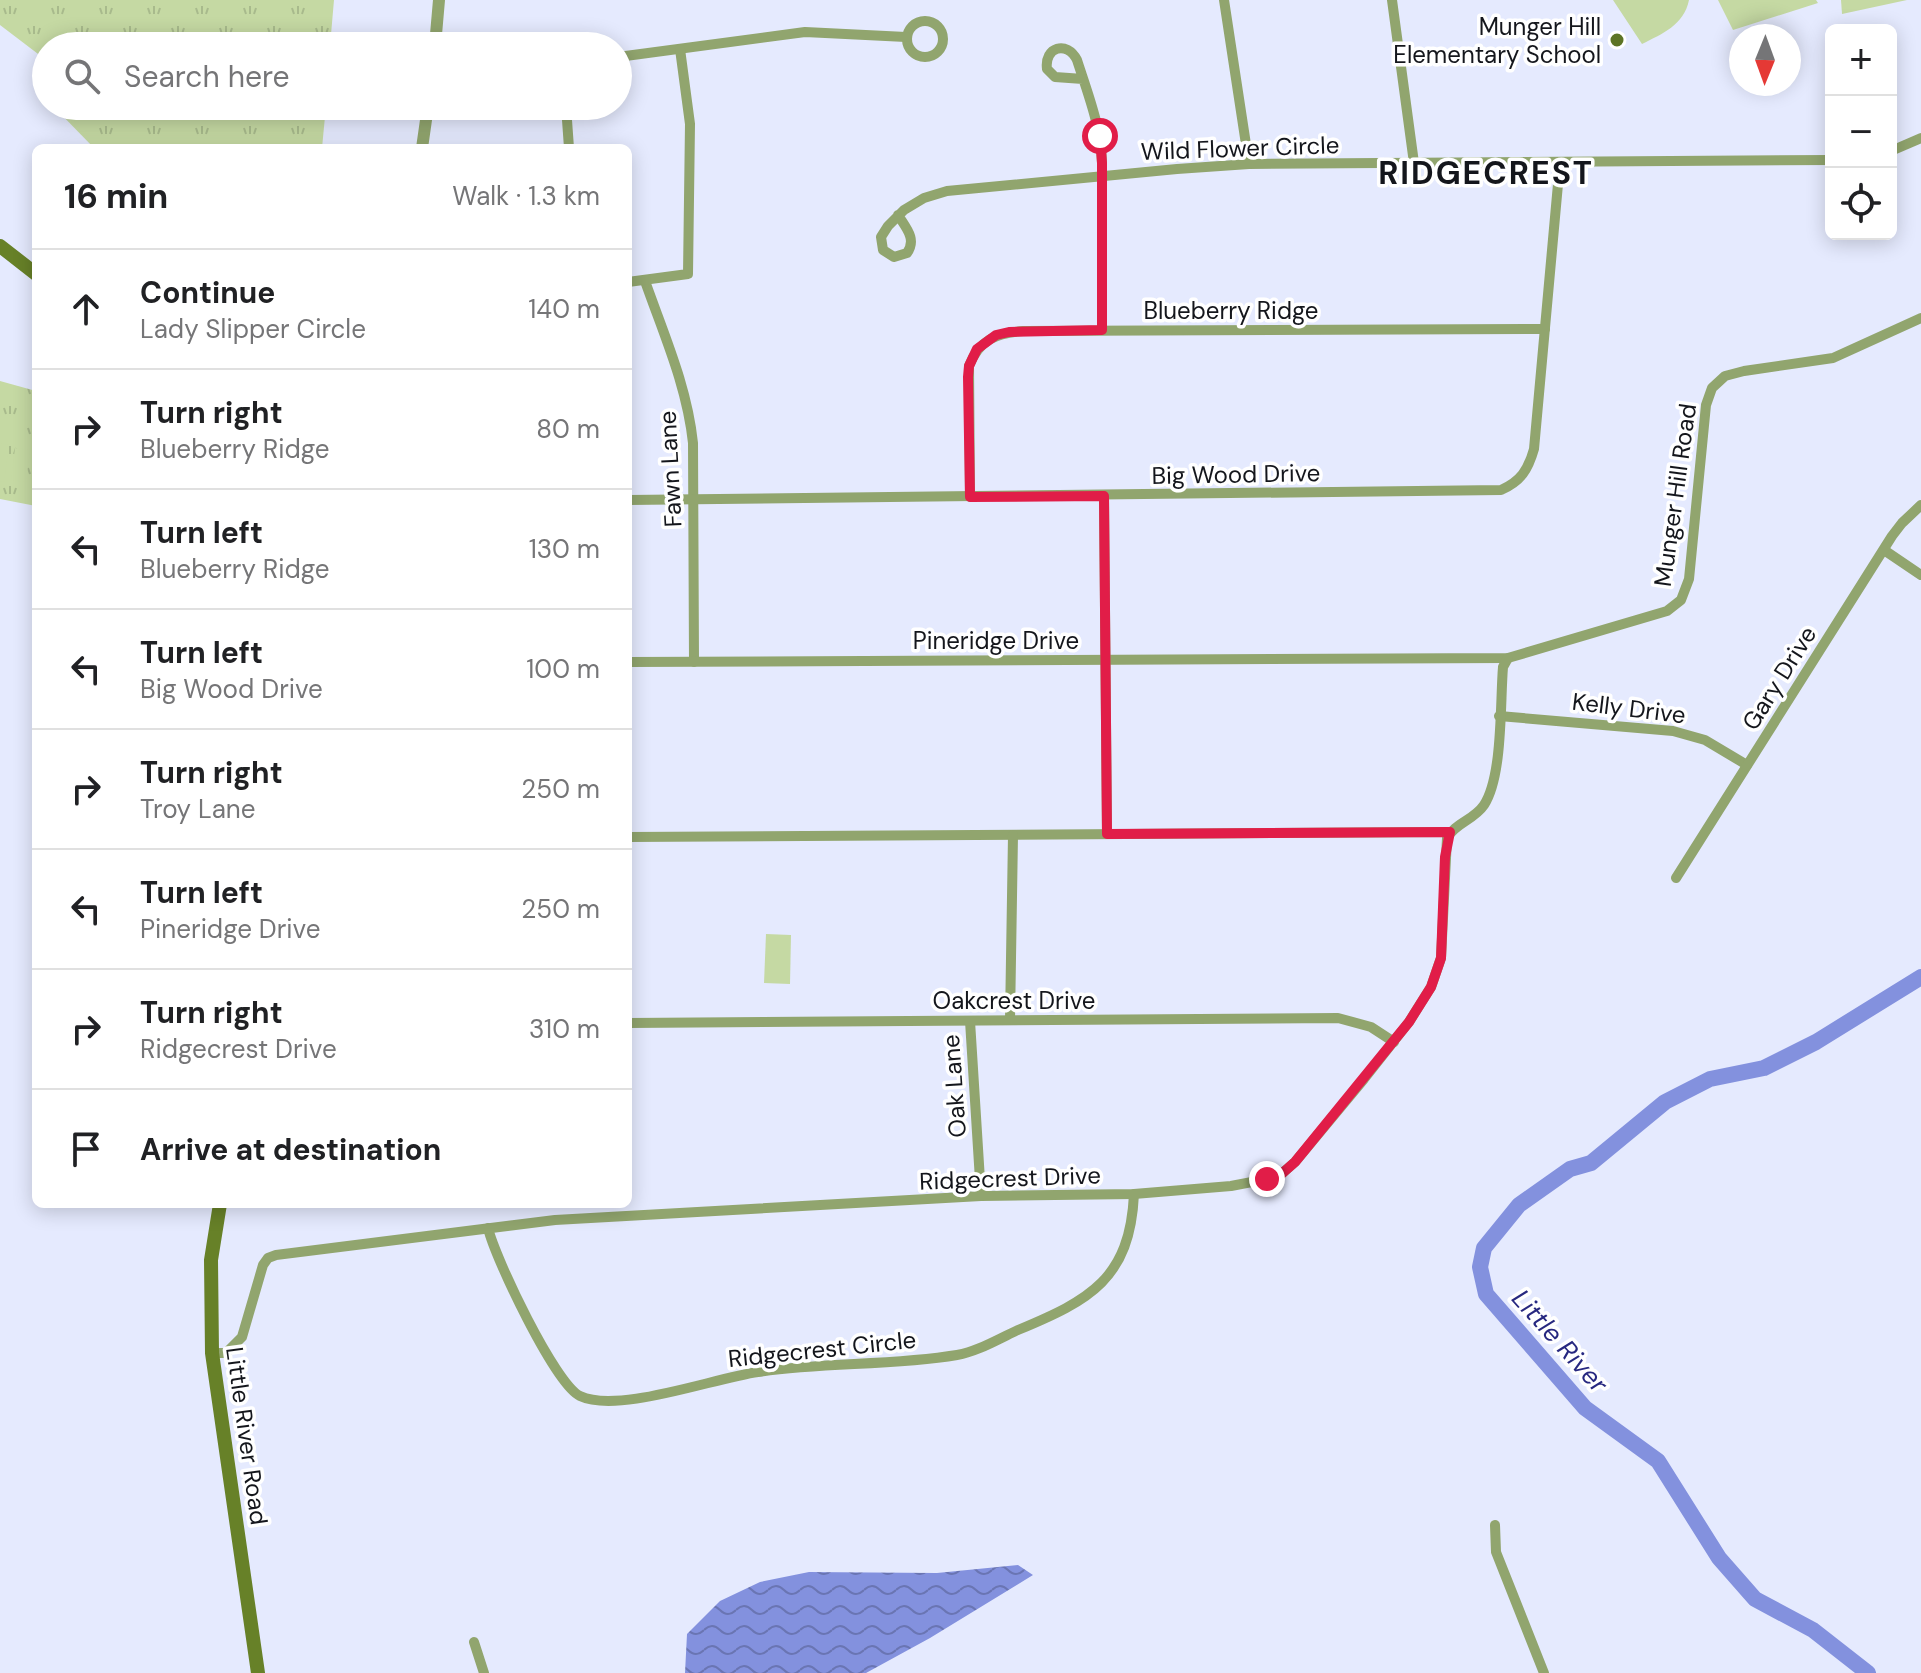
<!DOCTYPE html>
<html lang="en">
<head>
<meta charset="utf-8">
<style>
	:root { --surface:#fff; --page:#f6f6f6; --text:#202124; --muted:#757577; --line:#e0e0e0 }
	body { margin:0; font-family:"DM Sans",sans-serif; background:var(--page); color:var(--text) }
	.controls { position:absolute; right:24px; top:24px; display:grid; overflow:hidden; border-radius:12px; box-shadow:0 4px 20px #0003 }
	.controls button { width:72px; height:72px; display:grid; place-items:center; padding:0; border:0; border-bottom:2px solid var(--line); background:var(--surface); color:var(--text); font:40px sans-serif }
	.compass { position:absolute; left:1729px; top:24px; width:72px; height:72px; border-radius:50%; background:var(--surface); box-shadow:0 4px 20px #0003; rotate:181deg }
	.stop { position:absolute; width:24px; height:24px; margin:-18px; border:6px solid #e11d48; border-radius:50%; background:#fff }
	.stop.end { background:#e11d48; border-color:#fff; box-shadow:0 2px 8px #0008 }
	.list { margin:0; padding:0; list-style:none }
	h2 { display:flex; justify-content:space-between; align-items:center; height:104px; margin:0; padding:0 32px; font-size:34px }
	h2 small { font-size:26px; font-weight:400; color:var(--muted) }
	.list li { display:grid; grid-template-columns:52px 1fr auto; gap:24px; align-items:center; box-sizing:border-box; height:120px; padding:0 32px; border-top:2px solid var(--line) }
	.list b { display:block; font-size:30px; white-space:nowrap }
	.list p { margin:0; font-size:26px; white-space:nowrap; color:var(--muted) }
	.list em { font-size:26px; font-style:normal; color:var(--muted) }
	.icon { flex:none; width:44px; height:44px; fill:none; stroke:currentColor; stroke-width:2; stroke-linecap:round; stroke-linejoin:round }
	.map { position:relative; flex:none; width:1921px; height:1673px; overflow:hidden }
	.search { position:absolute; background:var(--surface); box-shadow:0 4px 20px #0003; left:32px; top:32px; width:600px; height:88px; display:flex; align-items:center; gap:20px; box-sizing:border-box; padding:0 28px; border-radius:44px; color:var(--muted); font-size:30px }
	.panel { position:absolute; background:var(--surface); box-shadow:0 4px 20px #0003; left:32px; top:144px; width:600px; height:1064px; border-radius:12px }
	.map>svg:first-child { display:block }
</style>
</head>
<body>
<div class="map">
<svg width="1921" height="1673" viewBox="0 0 1921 1673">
	<defs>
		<pattern id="park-tufts" width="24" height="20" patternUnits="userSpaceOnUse" patternTransform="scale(2)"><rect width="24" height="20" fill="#c5d9a3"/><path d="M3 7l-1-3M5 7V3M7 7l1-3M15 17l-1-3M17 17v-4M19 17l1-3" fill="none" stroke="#a8ba8c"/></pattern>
		<pattern id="water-waves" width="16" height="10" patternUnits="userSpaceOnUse" patternTransform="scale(2)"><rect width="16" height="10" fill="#8391de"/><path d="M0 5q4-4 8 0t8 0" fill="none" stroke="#6a75b3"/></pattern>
	</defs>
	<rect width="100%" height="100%" fill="#e5eafe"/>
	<g fill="url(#park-tufts)">
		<path d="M0 0H334L330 46H46V60L0 25Z"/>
		<path d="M1841 0H1907L1842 14Z"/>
		<path d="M53 106H326L322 148H94Z"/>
		<path d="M0 381 36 391V506L0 499Z"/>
	</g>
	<g fill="#c5d9a3">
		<path d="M1613 0H1689C1684 25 1662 34 1642 44Z"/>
		<path d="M1718 0H1816L1818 3 1733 30Z"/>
		<path d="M0 443 9 445 4 482 0 481Z"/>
		<path d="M15 448 30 450 26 482 11 480Z"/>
		<path d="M766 934 791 935 790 984 764 983Z"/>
	</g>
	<path fill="url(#water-waves)" d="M1018 1565 1033 1575 930 1638 866 1673H685L687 1634 720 1601 760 1582 809 1572 937 1573Z"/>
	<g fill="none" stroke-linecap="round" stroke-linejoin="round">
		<path stroke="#8391de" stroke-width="16" d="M1868 1673 1813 1630 1755 1599 1719 1558 1658 1461 1585 1408 1486 1294 1480 1267 1484 1248 1519 1205 1570 1169 1591 1163 1665 1102 1710 1079 1764 1068 1816 1042 1921 977"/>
		<g stroke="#91a56e" stroke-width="10">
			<path d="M1224 0 1249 164"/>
			<path d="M1392 0 1414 163"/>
			<circle cx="925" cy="39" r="18"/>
			<path d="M618 57 805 32 906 37"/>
			<path d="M1083 79 1055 77 1047 69C1044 47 1067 40 1077 60 1088 94 1101 127 1102 163V330"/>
			<path d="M566 106 569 148"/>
			<path d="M1891 151 1921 138"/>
			<path d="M898 215C906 228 917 239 907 253L894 257 883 250 881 237 888 226 904 210 924 198 947 191 1177 169 1249 164 1831 160"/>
			<path d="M645 281C664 335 687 386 693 443L694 662"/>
			<path d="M628 282 688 274 690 124 680 49"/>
			<path d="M1104 496 1107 834"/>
			<path d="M970 497 969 366C979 340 996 333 1023 331L1545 329"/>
			<path d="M628 500 1501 490C1521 481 1528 470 1534 449L1560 162"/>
			<path d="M1884 550 1921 575"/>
			<path d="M628 662 1508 658 1667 611 1681 600 1689 579 1706 405 1712 388 1725 376 1744 371 1833 358 1921 318"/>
			<path d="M1499 716 1673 731 1705 740 1747 765"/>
			<path d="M628 837 1450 832"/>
			<path d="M1676 878 1892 536 1902 523 1921 505"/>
			<path d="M1010 1020 1013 835"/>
			<path d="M970 1021 981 1196"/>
			<path d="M628 1023 1338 1018 1371 1027 1394 1042"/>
			<path d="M488 1228C495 1258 555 1384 580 1396 618 1414 714 1378 758 1372 824 1362 891 1366 957 1355 979 1351 998 1339 1018 1330 1090 1300 1130 1279 1134 1194"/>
			<path d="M212 1353H226L242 1337 263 1265 268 1258 276 1255 555 1220 981 1196 1134 1194 1231 1186 1278 1177 1295 1162 1364 1079 1409 1022 1431 987 1441 958 1447 838C1455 823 1474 820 1484 805 1503 776 1500 703 1503 667L1508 658"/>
			<path d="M1495 1525 1496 1552 1544 1673"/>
			<path d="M474 1642 484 1673"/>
		</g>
		<g stroke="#91a56e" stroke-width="12">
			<path d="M435 46 439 0"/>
			<path d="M422 148 428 106"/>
		</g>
		<g stroke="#678128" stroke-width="14">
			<path d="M0 246 36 274"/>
			<path d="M220 1204 211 1260 212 1353 258 1673"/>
		</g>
	</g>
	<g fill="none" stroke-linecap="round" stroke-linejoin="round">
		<path stroke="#e11d48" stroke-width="10" d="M1100 136 1102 163V330L1009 332 996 335 977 349 969 366 968 377 970 497 1104 496 1107 834 1450 832 1445 857 1441 958 1431 987 1409 1022 1295 1162 1278 1177 1267 1179"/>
	</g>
	<circle fill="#5d7425" stroke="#fff" stroke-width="3" cx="1617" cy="40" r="8"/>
	<g text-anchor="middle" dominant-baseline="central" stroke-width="7" stroke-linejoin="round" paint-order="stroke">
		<g font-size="24" fill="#14161c" stroke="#fff" text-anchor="end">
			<text x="1601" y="26">Munger Hill<tspan x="1601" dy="28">Elementary School</tspan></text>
		</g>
		<g font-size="24" fill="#14161c" stroke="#fff">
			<text transform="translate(1240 148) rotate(-2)">Wild Flower Circle</text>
			<text x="1231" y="310">Blueberry Ridge</text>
			<text transform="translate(670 469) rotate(-93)">Fawn Lane</text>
			<text transform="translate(1236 474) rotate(-1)">Big Wood Drive</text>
			<text transform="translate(1675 495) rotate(-82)">Munger Hill Road</text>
			<text x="996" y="640">Pineridge Drive</text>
			<text transform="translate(1779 678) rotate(-58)">Gary Drive</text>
			<text transform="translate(1629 708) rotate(7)">Kelly Drive</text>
			<text x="1014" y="1000">Oakcrest Drive</text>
			<text transform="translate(954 1086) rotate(-94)">Oak Lane</text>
			<text transform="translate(1010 1178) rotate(-2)">Ridgecrest Drive</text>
			<text transform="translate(822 1349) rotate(-6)">Ridgecrest Circle</text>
			<text transform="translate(247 1436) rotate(82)">Little River Road</text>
		</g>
		<g font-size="26" font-style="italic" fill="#272880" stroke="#fff">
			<text transform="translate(1560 1341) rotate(48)">Little River</text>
		</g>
		<g font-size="32" font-weight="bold" letter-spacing="2" fill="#14161c" stroke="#fff">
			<text x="1486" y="173">RIDGECREST</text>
		</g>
	</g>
</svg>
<div class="controls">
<button>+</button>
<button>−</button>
<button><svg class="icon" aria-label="locate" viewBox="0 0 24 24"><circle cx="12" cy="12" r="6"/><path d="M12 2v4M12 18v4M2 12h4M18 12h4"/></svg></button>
</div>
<svg class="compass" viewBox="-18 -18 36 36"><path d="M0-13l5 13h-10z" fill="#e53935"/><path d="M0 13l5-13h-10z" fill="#757577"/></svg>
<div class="stop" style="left:1100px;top:136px"></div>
<div class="stop end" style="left:1267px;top:1179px"></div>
<div class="search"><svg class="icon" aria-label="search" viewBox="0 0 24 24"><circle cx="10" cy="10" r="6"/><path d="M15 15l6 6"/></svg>Search here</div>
<section class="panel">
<h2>16 min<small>Walk · 1.3 km</small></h2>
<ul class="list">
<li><svg class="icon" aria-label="ahead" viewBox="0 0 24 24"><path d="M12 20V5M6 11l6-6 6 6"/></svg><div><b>Continue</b><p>Lady Slipper Circle</p></div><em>140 m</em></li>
<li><svg class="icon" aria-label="right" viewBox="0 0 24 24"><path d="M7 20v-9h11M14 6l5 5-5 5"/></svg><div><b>Turn right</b><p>Blueberry Ridge</p></div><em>80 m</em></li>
<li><svg class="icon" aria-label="left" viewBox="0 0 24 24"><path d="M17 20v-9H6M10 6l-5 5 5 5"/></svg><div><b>Turn left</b><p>Blueberry Ridge</p></div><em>130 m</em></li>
<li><svg class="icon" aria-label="left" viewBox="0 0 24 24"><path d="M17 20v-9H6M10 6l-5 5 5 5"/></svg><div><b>Turn left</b><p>Big Wood Drive</p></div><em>100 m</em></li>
<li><svg class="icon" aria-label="right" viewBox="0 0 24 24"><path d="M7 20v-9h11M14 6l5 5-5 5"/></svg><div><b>Turn right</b><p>Troy Lane</p></div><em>250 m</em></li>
<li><svg class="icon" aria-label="left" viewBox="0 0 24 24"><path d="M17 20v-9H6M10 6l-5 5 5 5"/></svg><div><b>Turn left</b><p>Pineridge Drive</p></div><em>250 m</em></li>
<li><svg class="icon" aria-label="right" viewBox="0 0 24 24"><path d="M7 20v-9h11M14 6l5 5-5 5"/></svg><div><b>Turn right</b><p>Ridgecrest Drive</p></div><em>310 m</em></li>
<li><svg class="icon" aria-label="arrive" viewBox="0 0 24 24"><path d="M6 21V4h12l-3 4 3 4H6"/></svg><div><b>Arrive at destination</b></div></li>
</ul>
</section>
</div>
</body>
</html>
